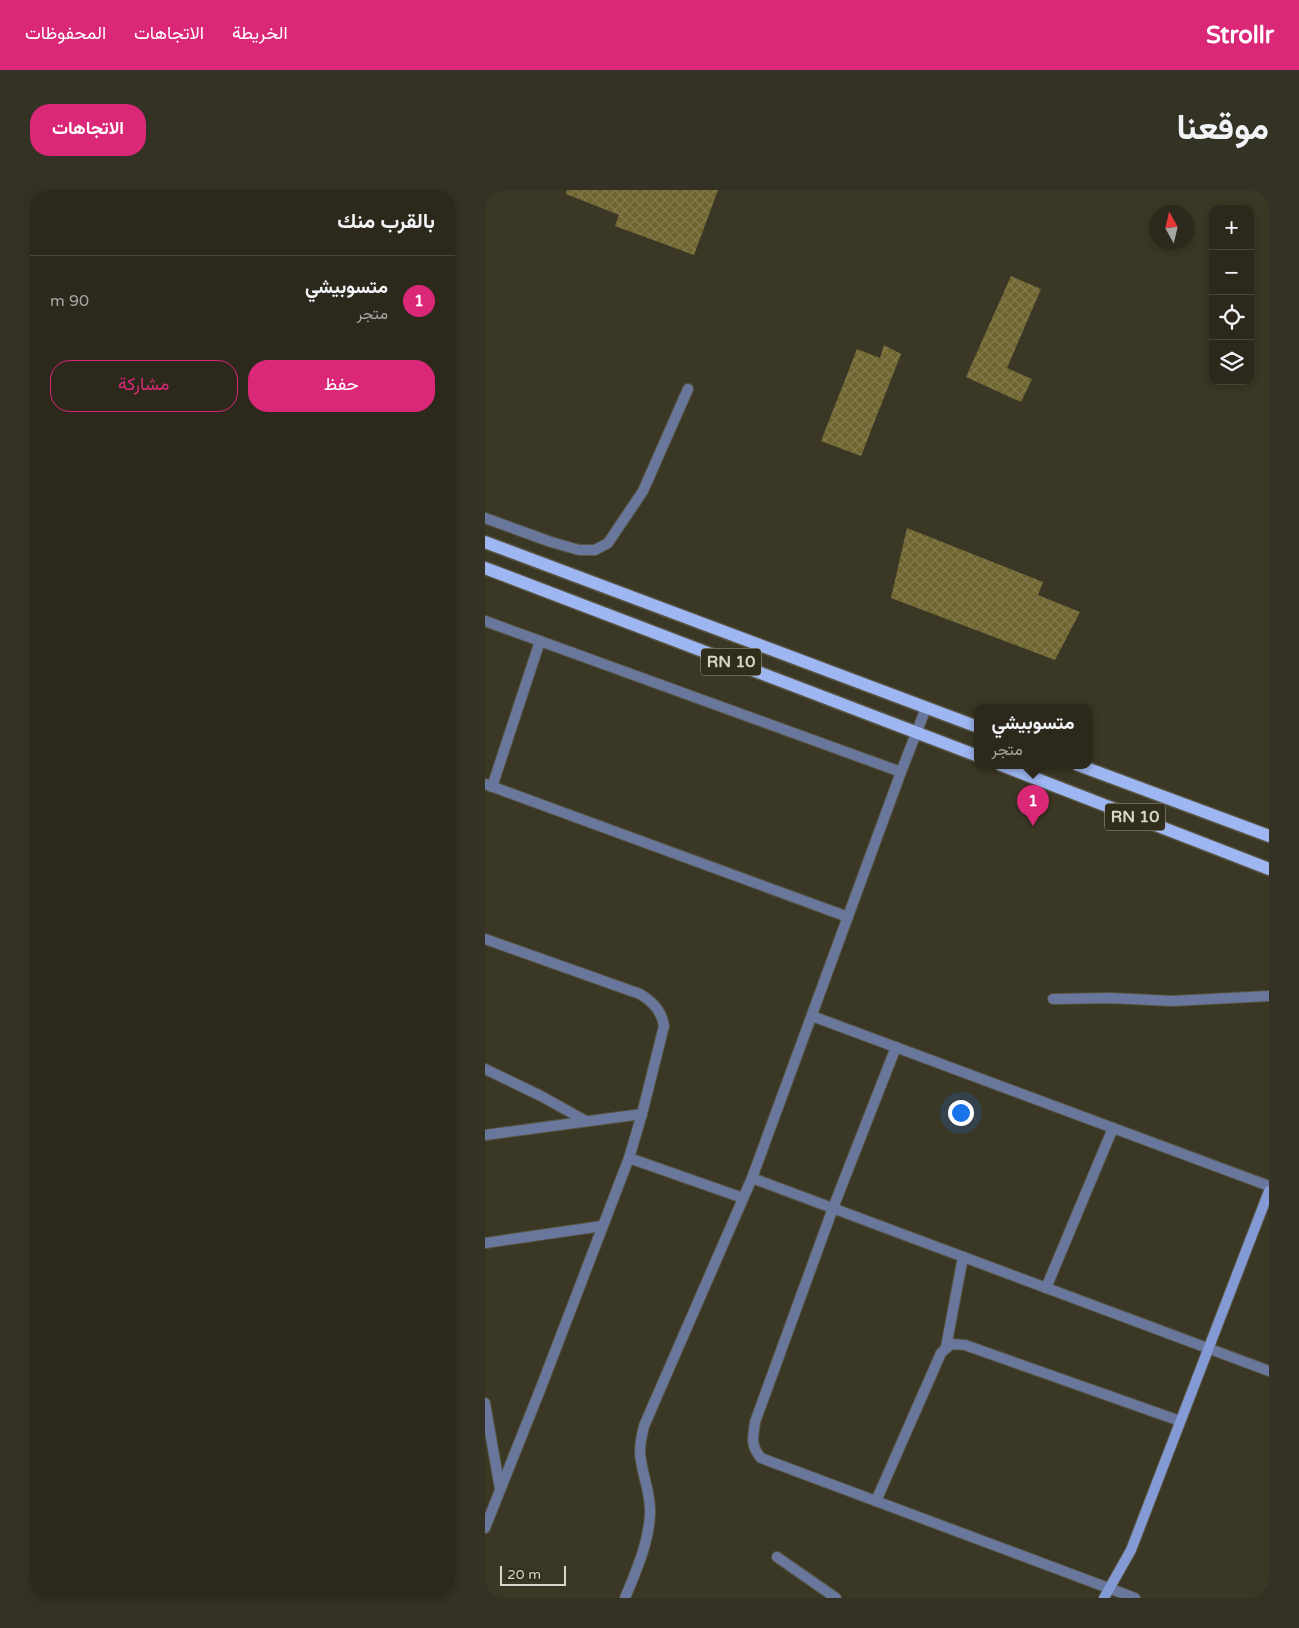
<!DOCTYPE html>
<html lang="ar">
<head>
<meta charset="utf-8">
<style>
	:root { --surface:#2c291c; --page:#343125; --text:#f1f3f6; --muted:#a6a6a3; --line:#48453b; --accent:#db2777 }
	body { margin:0; font-family:"Varela Round",Vazirmatn,sans-serif; background:var(--page); color:var(--text); direction:rtl }
	.controls { position:absolute; right:15px; top:15px; display:grid; overflow:hidden; border-radius:10px; box-shadow:0 2px 8px #0003 }
	.controls button { width:45px; height:45px; display:grid; place-items:center; padding:0; border:0; border-bottom:1px solid var(--line); background:var(--surface); color:var(--text); font:25px sans-serif }
	.compass { position:absolute; left:664px; top:15px; width:45px; height:45px; border-radius:50%; background:var(--surface); box-shadow:0 2px 8px #0003; rotate:352deg }
	.scale { position:absolute; left:15px; bottom:12px; width:66px; box-sizing:border-box; padding-left:5px; border:2px solid #d8d6ca; border-top:0; font-size:14px; line-height:18px; white-space:nowrap; color:#d8d6ca; -webkit-text-stroke:4px #312d1b; paint-order:stroke }
	.you { position:absolute; left:475px; top:922px; width:18px; height:18px; margin:-12px; border:4px solid #fff; border-radius:50%; background:#1a73e8; box-shadow:0 0 0 8px #1a73e833 }
	.badge { display:grid; place-items:center; width:32px; height:32px; border-radius:50%; background:var(--accent); color:#fff; font-size:16px; font-weight:700 }
	.pin { position:absolute; translate:-50% -41px; filter:drop-shadow(0 1px 2px #0008) }
	.pin::after { content:''; position:absolute; top:26px; width:18px; height:15px; background:inherit; clip-path:polygon(0 0,100% 0,50% 100%) }
	.popup { position:absolute; left:489px; top:514px; width:118px; height:65px; box-sizing:border-box; display:grid; place-content:center; border-radius:10px; background:var(--surface); filter:drop-shadow(0 1px 4px #0005); font-size:16px; white-space:nowrap; color:var(--muted) }
	.popup b { font-size:19px; color:var(--text) }
	.popup::after { content:''; position:absolute; left:50%; top:100%; margin-left:-10px; border:10px solid transparent; border-top-color:var(--surface) }
	.list { margin:0; padding:0; list-style:none }
	h2 { display:flex; justify-content:space-between; align-items:center; height:65px; margin:0; padding:0 20px; font-size:21px }
	h2 small { font-size:16px; font-weight:400; color:var(--muted) }
	.list li { display:grid; grid-template-columns:32px 1fr auto; gap:15px; align-items:center; box-sizing:border-box; height:90px; padding:0 20px; border-top:1px solid var(--line) }
	.list b { display:block; font-size:19px; white-space:nowrap }
	.list p { margin:0; font-size:16px; white-space:nowrap; color:var(--muted) }
	.list em { font-size:16px; font-style:normal; color:var(--muted) }
	.actions { display:flex; gap:10px; padding:15px 20px }
	.actions a { flex:1; padding:11px 0; border:1px solid var(--accent); border-radius:20px; text-align:center; font-size:18px; color:var(--accent) }
	.actions .main { background:var(--accent); color:#fff }
	.icon { flex:none; width:28px; height:28px; fill:none; stroke:currentColor; stroke-width:2; stroke-linecap:round; stroke-linejoin:round }
	.map { position:relative; flex:none; width:784px; height:1408px; overflow:hidden; direction:ltr; border-radius:20px }
	header { display:flex; align-items:center; gap:30px; box-sizing:border-box; height:70px; padding:0 25px; background:var(--accent); color:#fff }
	header strong { font-size:24px }
	nav { display:flex; gap:28px; margin-inline-start:auto; font-size:18px }
	.intro { display:flex; align-items:center; justify-content:space-between; box-sizing:border-box; height:120px; padding:0 30px }
	h1 { margin:0; font-size:35px }
	.button { padding:12px 22px; border-radius:20px; background:var(--accent); color:#fff; font-size:18px; font-weight:700 }
	main { display:flex; gap:30px; padding:0 30px }
	aside { flex:1; background:var(--surface); border-radius:20px; box-shadow:0 2px 8px #0003 }
	.map>svg:first-child { display:block }
</style>
</head>
<body>
<header>
<strong>Strollr</strong>
<nav><a>الخريطة</a><a>الاتجاهات</a><a>المحفوظات</a></nav>
</header>
<div class="intro"><h1>موقعنا</h1><a class="button">الاتجاهات</a></div>
<main>
<div class="map">
<svg width="784" height="1408" viewBox="0 0 784 1408">
	<defs>
		<pattern id="building-cross-hatch" width="8" height="8" patternUnits="userSpaceOnUse" patternTransform="scale(1.25)"><rect width="8" height="8" fill="#6f6531"/><path d="M0 0l8 8M0 8l8-8" fill="none" stroke="#837a4e"/></pattern>
	</defs>
	<rect width="100%" height="100%" fill="#3b3725"/>
	<g fill="url(#building-cross-hatch)">
		<path d="M82 0H233L209 65 130 36 134 25 81 4Z"/>
		<path d="M526 86 556 99 522 178 547 189 536 212 481 187Z"/>
		<path d="M399 155 416 164 376 266 336 251 372 159 395 168Z"/>
		<path d="M422 338 558 392 553 405 595 422 570 470 406 408Z"/>
	</g>
	<g fill="none" stroke-linecap="round" stroke-linejoin="round">
		<defs>
			<path id="service" d="M0 328 66 352 94 360H110L123 353 158 301 203 199"/>
			<g id="minor">
				<path d="M0 431 416 582"/>
				<path d="M441 518 416 582 267 988 784 1181"/>
				<path d="M0 594 363 727"/>
				<path d="M7 597 55 451"/>
				<path d="M0 749 155 804C167 811 177 822 179 836L157 924 144 968 55 1200 0 1338"/>
				<path d="M568 809 625 808 687 811 784 806"/>
				<path d="M327 826 784 996"/>
				<path d="M411 857 348 1018 270 1232C268 1248 265 1255 276 1268L650 1408"/>
				<path d="M0 879 56 906 101 931"/>
				<path d="M0 945 157 924"/>
				<path d="M144 968 258 1008"/>
				<path d="M0 1053 117 1036"/>
				<path d="M561 1098 628 938"/>
				<path d="M461 1157 478 1067"/>
				<path d="M0 1213 15 1299"/>
				<path d="M391 1311 456 1163 466 1154 480 1155 695 1231"/>
				<path d="M292 1367 351 1408"/>
				<path d="M140 1408C151 1381 164 1353 165 1323 166 1302 156 1283 155 1262 155 1253 157 1244 159 1236L267 988"/>
			</g>
			<path id="secondary" d="M619 1408 646 1360 784 1001"/>
			<g id="primary">
				<path d="M0 352 493 537"/>
				<path d="M0 378 493 566"/>
				<path d="M516 575 784 679"/>
				<path d="M593 575 784 646"/>
			</g>
		</defs>
		<use href="#service" stroke="#575443" stroke-width="12"/>
		<use href="#minor" stroke="#575443" stroke-width="12"/>
		<use href="#secondary" stroke="#575443" stroke-width="12"/>
		<use href="#primary" stroke="#575443" stroke-width="15"/>
		<use href="#service" stroke="#68779b" stroke-width="10"/>
		<use href="#minor" stroke="#68779b" stroke-width="10"/>
		<use href="#secondary" stroke="#839ad4" stroke-width="10"/>
		<use href="#primary" stroke="#9eb6f2" stroke-width="12"/>
	</g>
	<g text-anchor="middle" dominant-baseline="central" stroke-width="4.5" stroke-linejoin="round" paint-order="stroke">
		<g fill="#312d1b" stroke="#a6a396" stroke-width="1">
			<rect x="216" y="458.5" width="60" height="27" rx="4"/>
			<rect x="620" y="613.5" width="60" height="27" rx="4"/>
		</g>
		<g font-size="16" font-weight="bold" fill="#d8d6ca">
			<text x="246" y="472">RN 10</text>
			<text x="650" y="627">RN 10</text>
		</g>
	</g>
</svg>
<div class="controls">
<button>+</button>
<button>−</button>
<button><svg class="icon" aria-label="locate" viewBox="0 0 24 24"><circle cx="12" cy="12" r="6"/><path d="M12 2v4M12 18v4M2 12h4M18 12h4"/></svg></button>
<button><svg class="icon" aria-label="layers" viewBox="0 0 24 24"><path d="M12 4l9 5-9 5-9-5zM3 14l9 5 9-5"/></svg></button>
</div>
<svg class="compass" viewBox="-18 -18 36 36"><path d="M0-13l5 13h-10z" fill="#e53935"/><path d="M0 13l5-13h-10z" fill="#a6a6a3"/></svg>
<div class="scale">20 m</div>
<div class="you"></div>
<div class="pin badge" style="left:548px;top:636px">1</div>
<div class="popup"><b>متسوبيشي</b>متجر</div>
</div>
<aside>
<h2>بالقرب منك<small></small></h2>
<ul class="list">
<li><span class="badge">1</span><div><b>متسوبيشي</b><p>متجر</p></div><em>90 m</em></li>
</ul>
<div class="actions"><a class="main">حفظ</a><a>مشاركة</a></div>
</aside>
</main>
</body>
</html>
